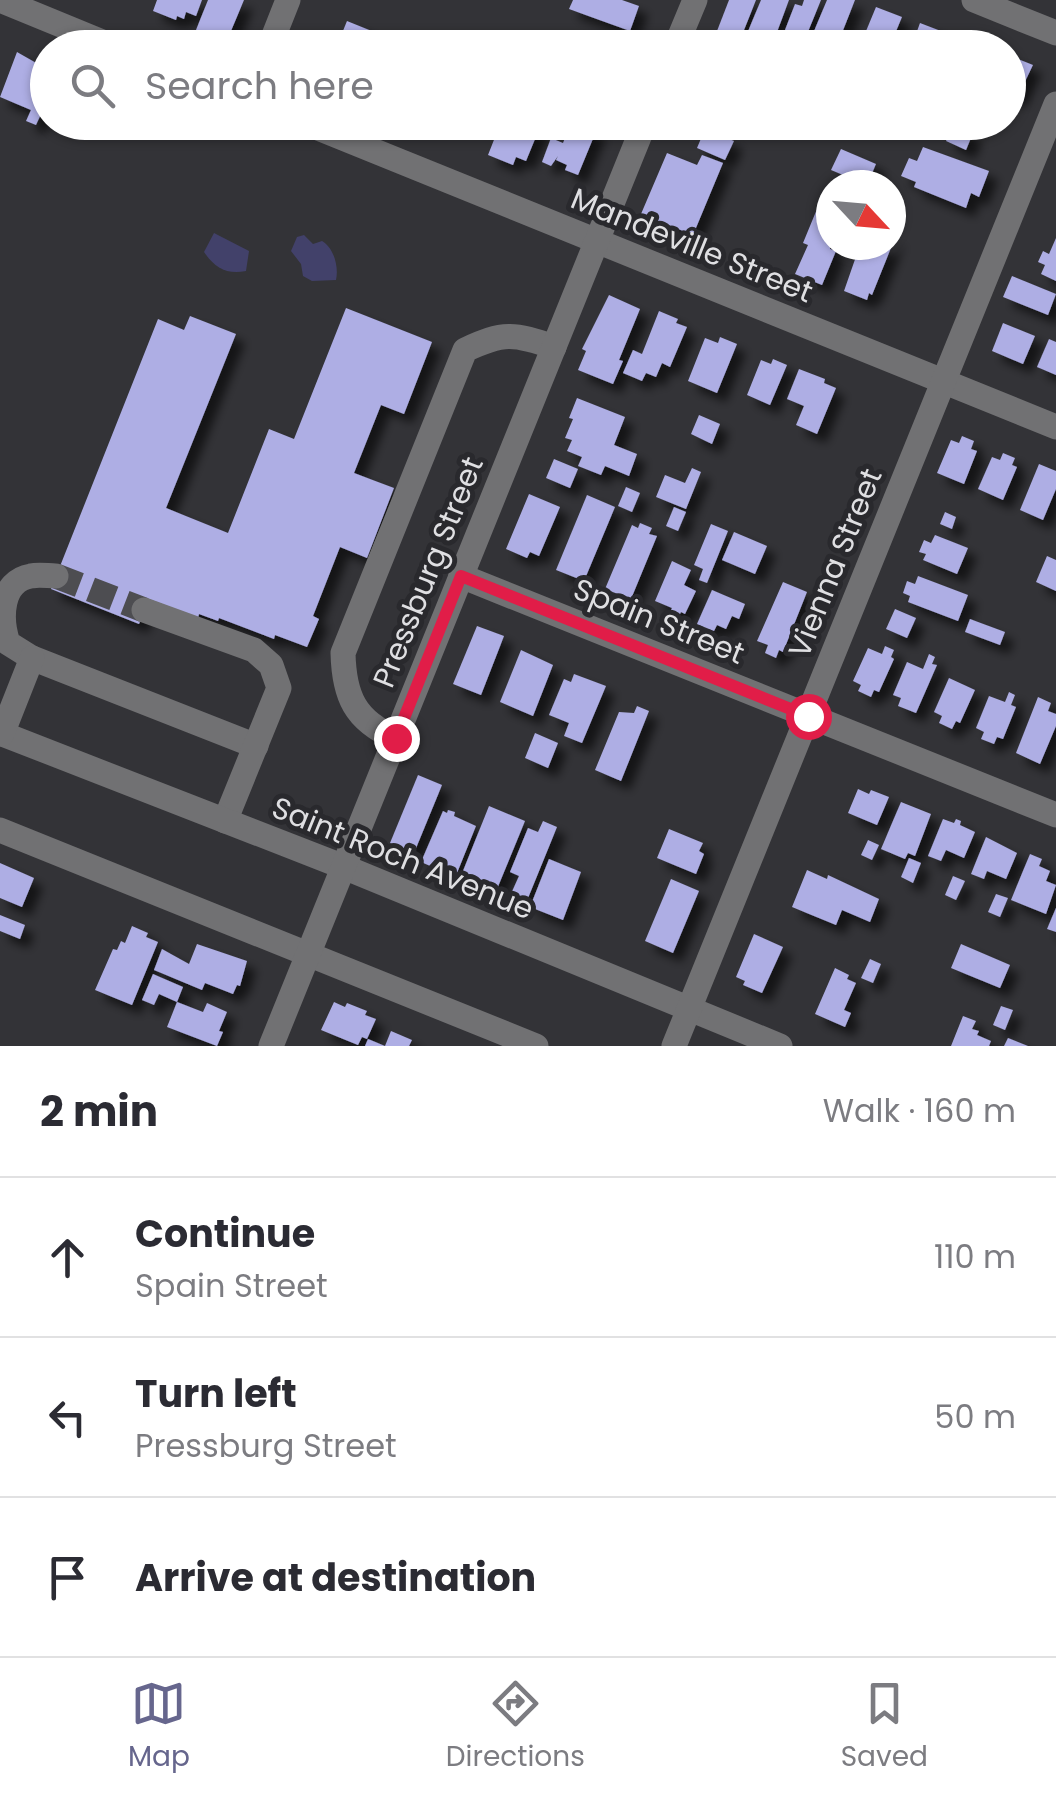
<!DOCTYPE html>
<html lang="en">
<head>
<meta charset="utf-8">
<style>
	:root { --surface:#fff; --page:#f7f7f7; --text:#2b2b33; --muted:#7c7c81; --line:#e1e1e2; --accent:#66668d }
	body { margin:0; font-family:Poppins,sans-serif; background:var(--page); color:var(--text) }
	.compass { position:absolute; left:816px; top:170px; width:90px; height:90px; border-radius:50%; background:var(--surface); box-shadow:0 2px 8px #0004; rotate:116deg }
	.stop { position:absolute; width:30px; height:30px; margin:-22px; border:8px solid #e11d48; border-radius:50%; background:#fff }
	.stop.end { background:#e11d48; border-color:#fff; box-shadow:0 2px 10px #0008 }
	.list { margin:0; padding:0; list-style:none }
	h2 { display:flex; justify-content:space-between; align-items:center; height:130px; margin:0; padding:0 40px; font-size:42px }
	h2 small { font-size:32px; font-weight:400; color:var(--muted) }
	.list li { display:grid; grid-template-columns:65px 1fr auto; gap:30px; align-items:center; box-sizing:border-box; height:160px; padding:0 40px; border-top:2px solid var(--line) }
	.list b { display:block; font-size:38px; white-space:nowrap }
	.list p { margin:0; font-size:32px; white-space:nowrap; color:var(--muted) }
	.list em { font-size:32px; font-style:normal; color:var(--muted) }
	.icon { flex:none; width:55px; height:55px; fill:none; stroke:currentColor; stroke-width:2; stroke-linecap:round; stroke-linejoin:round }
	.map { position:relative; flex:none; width:1056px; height:1046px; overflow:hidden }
	.search { position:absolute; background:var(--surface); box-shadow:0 2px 8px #0004; left:30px; right:30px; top:30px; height:110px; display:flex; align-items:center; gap:25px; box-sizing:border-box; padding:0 35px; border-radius:55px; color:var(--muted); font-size:38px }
	.sheet { height:610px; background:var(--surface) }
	nav { display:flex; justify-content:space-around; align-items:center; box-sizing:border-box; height:140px; border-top:2px solid var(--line); background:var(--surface); font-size:28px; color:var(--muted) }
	nav a { display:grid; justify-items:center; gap:5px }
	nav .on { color:var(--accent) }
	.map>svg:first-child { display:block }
</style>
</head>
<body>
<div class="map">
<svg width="1056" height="1046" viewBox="0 0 1056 1046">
	<defs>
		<filter id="shadow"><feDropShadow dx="9" dy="9" stdDeviation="5" flood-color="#0009"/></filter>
	</defs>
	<rect width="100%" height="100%" fill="#333337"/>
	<g fill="#42416a">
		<path d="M214 233 249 251 246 271C227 275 215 268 204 252Z"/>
		<path d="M304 235 313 244 322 241C334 248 339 267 336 280L312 281 303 276 301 264 291 251 297 237Z"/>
	</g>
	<g fill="#aeaee4" filter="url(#shadow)">
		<path d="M157 0H202L196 16 186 12 184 19 177 16 176 20 153 11Z"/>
		<path d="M208 0H244L228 38 219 34 217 38 196 30Z"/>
		<path d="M573 0H622L639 6 630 31 569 9Z"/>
		<path d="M729 0H756L740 40 717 31Z"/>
		<path d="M761 0H789L771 48 744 41Z"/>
		<path d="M804 0H821L805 39 785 30 795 4 802 6Z"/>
		<path d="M827 0H855L836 48H807Z"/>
		<path d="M876 7 902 17 889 48H859Z"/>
		<path d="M347 21 384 36 379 48H336Z"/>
		<path d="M920 23 946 33 940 48H911Z"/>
		<path d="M564 35 593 48H559Z"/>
		<path d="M951 35 982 47V48H947Z"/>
		<path d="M17 52 45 68 48 61V99L36 125 26 121 31 110 0 97Z"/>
		<path d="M1008 55 1033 65 1017 98 1008 95Z"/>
		<path d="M501 122H542L526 161 516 157 513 165 488 155Z"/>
		<path d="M571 122 597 129 578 175 565 170 567 165 556 160 558 156 551 166 542 162 551 138 563 143Z"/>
		<path d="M953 124 973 133 966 150 946 141Z"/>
		<path d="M705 129 734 141 725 160 697 148Z"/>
		<path d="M923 147 989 171 979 197 971 193 966 208 914 187 916 182 901 176 909 158 917 161Z"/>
		<path d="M841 149 876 164 867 185 831 170Z"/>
		<path d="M667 153 697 165 702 155 723 163 693 235 641 214Z"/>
		<path d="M817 209 831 215 830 249 836 251 822 285 795 274 808 245 803 243Z"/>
		<path d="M891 236 895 238 872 295 869 293 867 300 844 291 860 245H891Z"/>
		<path d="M1056 238V281L1041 274 1045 265 1038 262 1043 251 1049 254Z"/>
		<path d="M1012 276 1056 294 1048 315 1003 297Z"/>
		<path d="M609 295 640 309 619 360 623 361 613 384 578 370 586 351 582 349Z"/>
		<path d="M346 308 432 342 404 414 381 405 354 473 394 488 367 558 340 547 313 616 319 619 307 647 275 635 274 639 219 618 218 621 199 614 198 618 149 599 139 624 51 589 158 319 184 330 190 316 236 334 166 508 228 533 269 429 294 439Z"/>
		<path d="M659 311 678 319 676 323 687 327 670 367 662 363 656 377 646 373 642 381 623 373 633 350 642 354Z"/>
		<path d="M1003 323 1035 336 1023 364 992 351Z"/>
		<path d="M720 337 737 344 717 393 688 381 705 338 718 343Z"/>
		<path d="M1049 339 1056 342V375L1037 367Z"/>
		<path d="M773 359 787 365 770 405 747 395 761 360 771 364Z"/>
		<path d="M799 369 825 379 824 383 836 388 817 434 796 425 804 406 787 399Z"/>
		<path d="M577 398 625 417 614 445 637 454 629 476 605 466 601 475 578 466 582 457 567 451 572 440 565 438 573 419 569 418Z"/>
		<path d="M699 415 720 424 712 444 691 434Z"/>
		<path d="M962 436 974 441 971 449 977 451 964 484 937 473 951 440 959 443Z"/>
		<path d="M1003 453 1015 458 1012 465 1017 467 1003 500 978 489 992 457 1000 460Z"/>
		<path d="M554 459 578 469 570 488 546 478Z"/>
		<path d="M1039 464 1056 471V489L1043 520 1020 510Z"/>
		<path d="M692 468 701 472 686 509 656 497 665 475 685 483Z"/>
		<path d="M626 487 640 493 632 512 618 506Z"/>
		<path d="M529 494 560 507 539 556 530 552 527 558 506 549Z"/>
		<path d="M587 495 615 507 584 581 556 570Z"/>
		<path d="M674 507 686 512 678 531 666 526Z"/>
		<path d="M945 512 956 517 952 529 940 524Z"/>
		<path d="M640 523 652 528 649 534 657 536 631 599 605 589 632 525 638 528Z"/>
		<path d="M711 524 728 531 707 583 699 580 703 569 694 565Z"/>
		<path d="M734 532 767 546 755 574 722 560Z"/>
		<path d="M935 535 968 548 957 574 923 560 926 554 919 552 924 540 931 543Z"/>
		<path d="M1047 556 1056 560V591L1036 582Z"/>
		<path d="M672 561 691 570 684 585 696 591 685 614 681 612 678 618 669 614 672 608 655 601Z"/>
		<path d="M918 576 968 595 958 621 908 602 910 596 903 593 907 581 915 584Z"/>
		<path d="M783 582 807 592 783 652 779 650 776 658 765 653 768 645 757 641Z"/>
		<path d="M712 590 745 604 739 619 732 616 726 629 717 625 714 631 697 624Z"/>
		<path d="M895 609 916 618 907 638 886 629Z"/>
		<path d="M970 619 1005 632 1000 645 965 632Z"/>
		<path d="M477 626 504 636 481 695 453 684Z"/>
		<path d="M885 646 894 650 891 657 894 659 879 692 874 690 871 697 858 691 861 685 853 681 868 648 882 654Z"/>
		<path d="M521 650 553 665 533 716 500 702Z"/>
		<path d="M929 654 935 657 932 664 937 665 916 713 898 706 901 698 893 695 907 662 923 669Z"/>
		<path d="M574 674 606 686 582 743 564 736 569 723 549 715 564 679 571 682Z"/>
		<path d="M949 678 975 690 960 723 956 721 952 729 939 723 942 716 934 712Z"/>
		<path d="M1009 692 1015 695 1011 705 1016 707 1003 739 997 737 994 744 981 739 984 732 976 728 989 696 1005 702Z"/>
		<path d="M1038 697 1051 703 1048 711 1056 714V726L1040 764 1016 753Z"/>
		<path d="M637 706 649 711 621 781 595 770 619 712 634 713Z"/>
		<path d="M535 733 558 743 548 768 525 758Z"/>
		<path d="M418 775 442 785 414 853 390 843Z"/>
		<path d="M858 789 869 794 871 790 889 797 877 825 848 813Z"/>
		<path d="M901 802 931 814 915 856 908 853 905 859 881 849Z"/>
		<path d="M489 806 525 821 497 889 461 876Z"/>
		<path d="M448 810 455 812 454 816 476 826 457 873 445 868 444 872 421 862 443 811 447 813Z"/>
		<path d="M943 819 954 823 956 819 961 821 960 825 975 832 964 858 946 850 941 861 928 856Z"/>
		<path d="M543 821 557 827 526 903 510 896 519 876 510 872 528 828 538 832Z"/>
		<path d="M669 829 703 843 699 851 704 854 696 874 657 858Z"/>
		<path d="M986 837 1017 853 1006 879 987 871 984 879 971 874Z"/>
		<path d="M868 840 879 845 872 860 861 855Z"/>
		<path d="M1030 854 1042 859 1039 866 1050 871 1046 881 1056 885 1046 914 1011 900Z"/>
		<path d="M909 858 921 863 913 883 901 877Z"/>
		<path d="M549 859 581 872 563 920 530 907Z"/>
		<path d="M0 863 34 878 22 907 0 898Z"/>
		<path d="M807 870 827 879 828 875 879 899 870 922 842 910 836 925 792 907Z"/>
		<path d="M953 876 965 881 956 900 945 895Z"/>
		<path d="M671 879 699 891 673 953 645 941Z"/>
		<path d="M996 894 1008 898 1000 917 988 912Z"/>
		<path d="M1056 908V932L1047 929Z"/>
		<path d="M0 915 25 925 20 939 0 931Z"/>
		<path d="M132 926 148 933 146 937 158 942 132 1005 95 990 113 949 117 950 121 941 125 943Z"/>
		<path d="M754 934 783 947 762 993 743 985 745 981 736 977Z"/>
		<path d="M197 944 247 961 240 986 237 985 233 994 205 983 202 990 154 970 162 949 189 964Z"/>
		<path d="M961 944 1010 965 1000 988 951 968Z"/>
		<path d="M870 959 881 964 873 983 861 978Z"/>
		<path d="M835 968 849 975 847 979 856 983 844 1010 851 1013 845 1027 815 1014Z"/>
		<path d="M153 974 183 987 177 1002 159 994 154 1005 142 1000Z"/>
		<path d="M177 1002 203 1012 207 1003 227 1012 219 1031 223 1032 217 1046 167 1027Z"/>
		<path d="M334 1002 345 1007 347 1003 367 1011 365 1015 376 1019 367 1039 362 1037 358 1045 321 1030Z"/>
		<path d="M1001 1006 1013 1010 1005 1030 993 1025Z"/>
		<path d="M963 1016 976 1021 972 1029 979 1031 977 1035 991 1041 989 1046H951Z"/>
		<path d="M391 1031 412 1040 409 1046H365L368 1039 385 1046Z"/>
		<path d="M1008 1038 1028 1046H1004Z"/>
	</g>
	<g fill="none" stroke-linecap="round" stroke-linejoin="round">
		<path stroke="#4d4d51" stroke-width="25" stroke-dasharray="25 12" stroke-linecap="butt" d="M56 576 144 610"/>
		<g stroke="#717173" stroke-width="25">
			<path d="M0 0 117 48"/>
			<path d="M974 0 1056 33"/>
			<path d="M269 48 288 0"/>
			<path d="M675 48 695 0"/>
			<path d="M303 122 1056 427"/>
			<path d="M56 576C48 576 39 574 31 576 0 581 0 619 8 643L32 658 256 746"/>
			<path d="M461 576 1056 815"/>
			<path d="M144 610 254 650 271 665 279 688 225 821"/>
			<path d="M0 733 344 867 780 1046"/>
			<path d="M2 734 32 658"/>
			<path d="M396 738C355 721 344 696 343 653L465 350C503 332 514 333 554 347"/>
			<path d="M0 830 536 1046"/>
			<path d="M271 1046 645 122"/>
			<path d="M674 1046 1056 104"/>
		</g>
	</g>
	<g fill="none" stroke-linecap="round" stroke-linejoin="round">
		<path stroke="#e11d48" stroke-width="12" d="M396 738 461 576 808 716"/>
	</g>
	<g text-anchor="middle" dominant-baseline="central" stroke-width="10" stroke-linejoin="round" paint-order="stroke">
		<g font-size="30" fill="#dfdfe2" stroke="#29292d">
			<text transform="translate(692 245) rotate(22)">Mandeville Street</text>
			<text transform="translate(835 563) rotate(-68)">Vienna Street</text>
			<text transform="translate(428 572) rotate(-68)">Pressburg Street</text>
			<text transform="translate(659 621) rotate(22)">Spain Street</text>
			<text transform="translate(403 858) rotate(22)">Saint Roch Avenue</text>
		</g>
	</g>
</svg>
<svg class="compass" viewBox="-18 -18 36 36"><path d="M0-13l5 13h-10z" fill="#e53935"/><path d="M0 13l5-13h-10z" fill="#7c7c81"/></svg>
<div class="stop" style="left:808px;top:716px"></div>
<div class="stop end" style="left:396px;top:738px"></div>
<div class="search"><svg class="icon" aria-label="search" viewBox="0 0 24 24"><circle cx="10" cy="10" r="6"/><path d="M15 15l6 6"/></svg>Search here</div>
</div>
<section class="sheet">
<h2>2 min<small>Walk · 160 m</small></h2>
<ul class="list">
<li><svg class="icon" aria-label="ahead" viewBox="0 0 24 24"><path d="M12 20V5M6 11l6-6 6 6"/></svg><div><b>Continue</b><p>Spain Street</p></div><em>110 m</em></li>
<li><svg class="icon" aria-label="left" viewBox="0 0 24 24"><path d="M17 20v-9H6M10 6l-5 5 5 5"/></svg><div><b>Turn left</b><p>Pressburg Street</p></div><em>50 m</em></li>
<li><svg class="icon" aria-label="arrive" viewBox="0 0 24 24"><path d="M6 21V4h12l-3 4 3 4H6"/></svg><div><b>Arrive at destination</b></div></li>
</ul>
</section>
<nav>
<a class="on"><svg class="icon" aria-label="map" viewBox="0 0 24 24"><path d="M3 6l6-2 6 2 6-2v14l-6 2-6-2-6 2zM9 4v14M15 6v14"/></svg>Map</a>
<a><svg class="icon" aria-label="directions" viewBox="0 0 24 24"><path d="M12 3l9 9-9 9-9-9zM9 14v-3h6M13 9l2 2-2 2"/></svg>Directions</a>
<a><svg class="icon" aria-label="saved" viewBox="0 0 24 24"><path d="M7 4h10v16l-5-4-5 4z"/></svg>Saved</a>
</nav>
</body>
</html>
